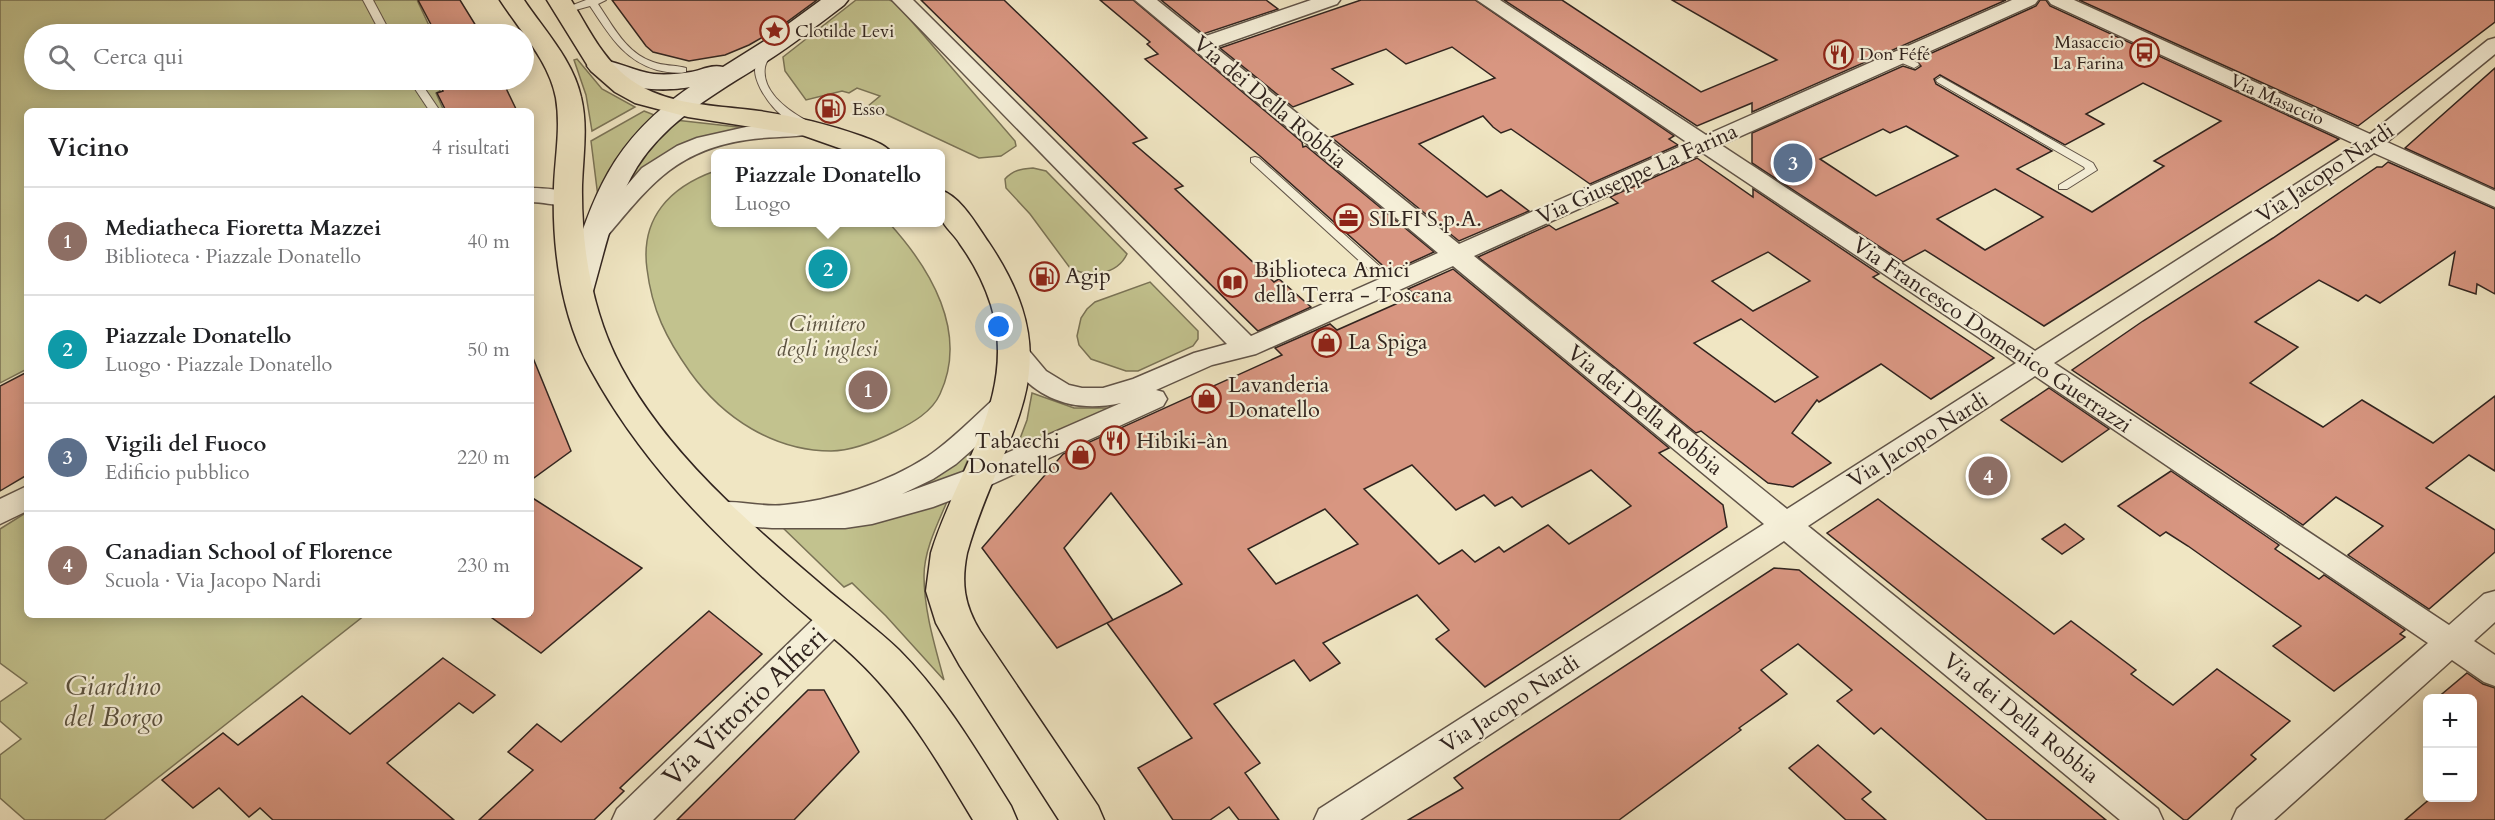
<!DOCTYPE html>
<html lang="it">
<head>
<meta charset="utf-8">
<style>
	:root { --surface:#fff; --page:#f2f2f2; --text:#202124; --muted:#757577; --line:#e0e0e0; --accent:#0b8043 }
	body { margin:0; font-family:Cardo,serif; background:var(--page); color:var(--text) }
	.controls { position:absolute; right:18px; bottom:18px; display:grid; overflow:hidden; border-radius:9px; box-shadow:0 3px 15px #0003 }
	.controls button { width:54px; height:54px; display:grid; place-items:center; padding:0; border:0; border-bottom:2px solid var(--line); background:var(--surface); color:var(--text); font:30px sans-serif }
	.you { position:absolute; left:999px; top:327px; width:21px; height:21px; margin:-15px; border:4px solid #fff; border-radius:50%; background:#1a73e8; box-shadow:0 0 0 9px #1a73e833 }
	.badge { display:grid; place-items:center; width:39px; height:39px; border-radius:50%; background:var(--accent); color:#fff; font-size:20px; font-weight:700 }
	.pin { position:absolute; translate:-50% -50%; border:3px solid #fff; box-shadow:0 2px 6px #0006 }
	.popup { position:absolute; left:711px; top:149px; width:234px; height:78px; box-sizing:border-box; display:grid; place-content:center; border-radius:9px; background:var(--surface); filter:drop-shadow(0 2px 4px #0005); font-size:20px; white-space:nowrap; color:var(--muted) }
	.popup b { font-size:22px; color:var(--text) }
	.popup::after { content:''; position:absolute; left:50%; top:100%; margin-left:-12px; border:12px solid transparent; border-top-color:var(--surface) }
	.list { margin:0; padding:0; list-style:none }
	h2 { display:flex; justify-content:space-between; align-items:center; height:78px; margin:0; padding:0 24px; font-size:26px }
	h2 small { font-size:20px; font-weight:400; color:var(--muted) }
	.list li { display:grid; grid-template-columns:39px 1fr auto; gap:18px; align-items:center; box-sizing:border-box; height:108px; padding:0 24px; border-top:2px solid var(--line) }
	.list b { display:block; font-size:22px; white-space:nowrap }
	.list p { margin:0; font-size:20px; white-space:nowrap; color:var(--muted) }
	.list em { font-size:20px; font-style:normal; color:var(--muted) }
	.icon { flex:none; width:33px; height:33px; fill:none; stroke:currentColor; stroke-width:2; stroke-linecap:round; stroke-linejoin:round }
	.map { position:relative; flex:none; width:2495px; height:820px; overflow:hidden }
	.search { position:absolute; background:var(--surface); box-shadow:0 3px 15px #0003; left:24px; top:24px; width:510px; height:66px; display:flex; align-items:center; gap:15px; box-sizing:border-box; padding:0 21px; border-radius:33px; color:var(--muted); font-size:22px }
	.panel { position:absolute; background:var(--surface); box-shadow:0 3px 15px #0003; left:24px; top:108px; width:510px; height:510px; border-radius:9px }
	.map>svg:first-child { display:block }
</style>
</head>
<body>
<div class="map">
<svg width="2495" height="820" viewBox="0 0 2495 820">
	<rect width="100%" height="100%" fill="#f0e6c3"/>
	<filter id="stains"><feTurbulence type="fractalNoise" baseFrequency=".00333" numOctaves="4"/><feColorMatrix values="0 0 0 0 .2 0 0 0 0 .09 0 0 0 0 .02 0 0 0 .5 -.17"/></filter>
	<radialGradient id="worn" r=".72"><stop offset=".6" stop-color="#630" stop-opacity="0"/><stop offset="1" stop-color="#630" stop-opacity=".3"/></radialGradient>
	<g fill="#c2c28e" stroke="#7a7356" stroke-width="1.5">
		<path d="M0 0H417L433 34H34V80H436L440 91 436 93 444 111H27V369L0 383Z"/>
		<path d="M856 0H889L895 2 1015 141 1016 146 1001 156 979 158 868 106 880 96 857 88 849 93 842 91 806 100 785 71 783 57Z"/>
		<path d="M577 59 602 89 635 107 592 131 586 95 574 60Z"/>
		<path d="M644 111 657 116 599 205 591 141Z"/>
		<path d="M675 120 747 128 721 134 618 205 638 161Z"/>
		<path d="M1033 168 1046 171 1127 254C1117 275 1090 278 1070 268L1030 214 1006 188 1005 179C1013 170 1021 169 1033 168Z"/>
		<path d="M715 171 716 222 889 223C930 268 969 332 940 394 932 412 912 423 896 431 876 441 853 451 831 451 774 451 723 418 690 372 666 338 652 310 647 269 640 218 670 187 715 171Z"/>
		<path d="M1150 282 1198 331V339L1193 346 1138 371H1126L1091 359 1079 345 1077 336 1081 318 1087 309 1095 302Z"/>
		<path d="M1032 393 1074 408H1109L1024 447 1018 444 1027 420Z"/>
		<path d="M977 438 961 476 906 496 904 491Z"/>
		<path d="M949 497C939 521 924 549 924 576 924 611 935 646 944 680L886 616 852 583 844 587 782 527Z"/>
		<path d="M27 512V615H365L104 820H25L0 798V755L21 739 0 721V702L27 683 0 663V529Z"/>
	</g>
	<g fill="#d89681" stroke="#31241f" stroke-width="1.5" fill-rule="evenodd">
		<path d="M418 0H460L481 34H436Z"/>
		<path d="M612 0H817L780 27 749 45 725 55 689 61 653 52 646 46Z"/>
		<path d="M921 0H1004L1147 138 1133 143 1183 186 1175 189 1274 282 1279 279 1311 307 1258 331Z"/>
		<path d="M1100 0H1133L1302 142 1303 147 1306 146 1434 252 1390 272 1260 156 1145 59 1158 54 1147 44 1150 42Z"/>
		<path d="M1161 0H1266L1278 9 1203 34Z"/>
		<path d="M1361 0H1475L1674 136 1669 139 1678 145 1590 184 1511 129 1501 133 1493 127 1483 116 1419 144 1487 197 1501 190 1529 211 1459 241 1331 137 1495 78 1452 47 1406 64 1386 49 1332 69 1353 84 1293 107 1220 48Z"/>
		<path d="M1504 0H1562L1701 92 1777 60 1672 0H2006L1752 112V103L1697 126Z"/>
		<path d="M2040 0H2046L2050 6 2339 139 2044 326 1925 250 1903 262 1752 163V133L1903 66 1915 70 1921 66 1916 60 2036 6ZM1940 75 2065 145 2104 124 2086 114 2143 83 2221 121 2154 161 2164 166 2092 212 2017 169 2052 151 1936 84 1934 79ZM1906 126 1958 156 1876 196 1820 159 1883 129 1890 133ZM1995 189 2043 217 1985 250 1937 219Z"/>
		<path d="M2079 0H2495V22L2358 126Z"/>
		<path d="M2495 68V189L2405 148Z"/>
		<path d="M438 80H502L517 111H446L437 93 443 91Z"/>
		<path d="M1697 158 1753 197V189L1879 274 1873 277 1994 358 1931 399 1881 364 1819 402 1817 400 1792 433 1831 463 1793 487 1768 483 1701 431 1696 433 1478 257 1549 225 1556 230 1618 203 1610 197ZM1768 252 1810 281 1753 311 1712 281ZM1741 319 1818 377 1775 402 1694 343Z"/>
		<path d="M2388 162 2495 209V294L2477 284 2476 294 2449 285 2455 252 2380 303 2366 295 2358 301 2319 280 2255 322 2298 347 2250 383 2323 427 2362 400 2433 443 2495 396V471L2469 455 2426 488 2495 530V552L2429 609 2348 555 2383 526 2336 497 2303 525 2072 370 2143 321 2273 238 2377 167H2382Z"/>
		<path d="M1453 269 1669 448 1659 453 1723 505 1727 527 1485 687 1436 639 1449 630 1417 595 1323 643 1340 663 1310 681 1294 660 1214 704 1260 763 1245 773 1279 820H1239L1229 807 1210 820H1173L1138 768 1192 738 1107 623 1168 592 1182 584 1111 493 1064 548 1113 620 1057 648 982 548 1063 454 1282 355 1275 348 1330 324 1337 330 1416 295 1408 289ZM1412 465 1456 510 1484 495 1495 506 1512 497 1522 507 1591 470 1631 506 1569 544 1548 525 1504 552 1499 547 1475 562 1462 550 1439 564 1364 489ZM1325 509 1358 544 1276 584 1248 549Z"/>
		<path d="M531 353 571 451 531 480Z"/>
		<path d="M27 372V475L0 491V386Z"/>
		<path d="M2049 388 2109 429 2062 462 2001 420Z"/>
		<path d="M2171 471 2279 545 2275 549 2319 579 2324 575 2405 630 2400 634 2405 637 2334 691 2273 646 2301 626 2188 546 2166 532 2160 536 2118 506Z"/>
		<path d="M531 497 642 568 541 653 488 615H531Z"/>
		<path d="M1878 499 2054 634 2071 621 2136 670 2131 674 2173 705 2217 669 2290 721 2251 755 2256 759 2187 820H2184L1827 533Z"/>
		<path d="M2065 524 2084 539 2062 554 2042 539Z"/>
		<path d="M1774 568 1799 570 2106 820H1987L1881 728 1874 734 1837 701 1852 690 1798 644 1761 670 1787 694 1739 728 1741 730 1619 820H1408L1463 788 1454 778Z"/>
		<path d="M709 611 762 654 620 788 624 791 594 820H479L533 770 508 752 537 724 561 742Z"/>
		<path d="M443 658 495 695 473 713 459 703 387 763 454 820H273L260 808 249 817 219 788 193 808 162 780 223 733 238 745 302 696 350 734Z"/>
		<path d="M2467 673 2483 684 2495 688V820H2405L2431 798H2472V699H2436Z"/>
		<path d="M808 690H824L859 752 794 820H677Z"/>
		<path d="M1818 745 1871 792 1862 799 1886 820H1846L1789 768Z"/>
	</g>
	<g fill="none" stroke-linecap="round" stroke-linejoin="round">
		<defs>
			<g id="lane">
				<path d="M363 0H373L391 34H381Z"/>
				<path d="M586 0H606L598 4C613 26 626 53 653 62 663 66 675 65 686 68V72C677 74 666 72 657 70 623 60 609 34 590 6L565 13 560 10Z"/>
				<path d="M768 47 773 50C771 55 766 62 765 67 761 92 789 111 807 121V125C785 129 756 91 755 71 755 66 758 62 760 57 762 52 763 49 768 47Z"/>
				<path d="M1899 55 1918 63 1919 65 1914 68 1895 60 1894 58Z"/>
				<path d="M1941 77 2093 163 2097 170 2067 189H2059V185L2085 169 2084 167 1937 82 1936 80Z"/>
				<path d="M409 80H419L438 108 437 110H429Z"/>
				<path d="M1255 157 1259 158 1395 280 1397 283 1395 286H1387L1251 162V158Z"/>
			</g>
			<g id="street">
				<path d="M892 0H913L1251 336 1438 253 1135 0H1157L1203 37 1311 0H1340L1337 4 1215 47 1459 244 1688 143 1477 0H1500L1706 135 2012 0H2038L2035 4 1721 145 2035 351 2357 145 2051 4 2048 0H2074L2370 134 2488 40 2495 38V54L2387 142 2495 191V207L2374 153 2054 363 2449 625 2484 594 2495 591V622L2474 641 2495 655V686L2484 682 2452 660 2274 820H2232L2237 809 2428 643 2035 376 1808 526 2158 809 2163 820H2120L1784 541 1360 820H1314L1319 809 1764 524 1453 266 1256 354 1212 365 1156 390 1163 392 1167 399 1163 406 988 486 933 507 872 524 845 528H772L716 524 706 521 702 513 706 505C730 497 758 508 784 505 831 501 887 483 927 457 952 440 974 417 997 396L1006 393 1015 396 1019 403 999 426 956 464 933 479 902 494 968 470 1121 403C1070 414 1030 397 1003 352L1007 346 1016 343 1025 346 1046 371 1069 385 1082 388H1103L1133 379 1194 353 1227 344ZM1703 153 2005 355 2016 363 1787 509 1474 256Z"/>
				<path d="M808 121 816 123 819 128 816 133C794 138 769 136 746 140 673 151 648 188 603 241L595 244 587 241 583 236 642 168 677 146 697 138 746 127Z"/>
				<path d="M531 188C547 188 561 190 576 194L580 199 576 204C562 208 546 202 531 202Z"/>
				<path d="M27 486V511L0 524V499Z"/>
				<path d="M835 605 846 609 850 618 846 627 653 820H612L617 809 824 609Z"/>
			</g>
			<path id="secondary" d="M821 0H848L844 5C819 24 794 44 767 61 720 91 668 118 637 167 614 204 605 249 593 291L589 298 578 301 567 298 563 291C592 200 607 144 690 87 664 92 604 90 587 66L591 61C609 56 633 72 654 74 666 75 679 74 691 72 702 70 712 64 723 67L769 38Z"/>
			<g id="primary">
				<path d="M500 0H524C544 30 573 60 581 97 588 126 583 156 582 185 581 246 592 313 621 367 670 458 754 527 831 593 854 612 878 630 899 650 945 696 977 752 1011 806L1017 820H973C944 772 916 723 878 681 848 647 809 619 775 588 703 524 638 456 591 370 561 317 552 248 554 187 555 158 561 128 556 98 549 61 520 31 500 0Z"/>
				<path d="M547 0H571C589 29 602 59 631 80 667 106 716 105 759 111 793 116 828 124 861 136 871 140 886 144 892 154H856L802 135 688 117 635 103 615 92 591 71Z"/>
				<path d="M940 190C961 196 977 226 989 243 1076 373 1002 428 967 553 961 583 964 605 980 631L1098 806 1104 820H1059L960 666 936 623 926 591 931 553C956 470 1019 396 991 305 984 283 973 262 960 244 955 235 944 227 941 218 938 211 940 198 940 190Z"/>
			</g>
		</defs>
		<use href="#lane" stroke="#615448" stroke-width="2"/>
		<use href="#street" stroke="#615448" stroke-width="3"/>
		<use href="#secondary" stroke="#31241f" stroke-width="3"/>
		<use href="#primary" stroke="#31241f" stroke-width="3"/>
		<use href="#lane" fill="#f5efd8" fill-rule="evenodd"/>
		<use href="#street" fill="#f5efd8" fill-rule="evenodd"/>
		<use href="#secondary" fill="#f5efd8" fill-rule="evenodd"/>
		<use href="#primary" fill="#f0e6c3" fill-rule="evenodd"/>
	</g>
	<defs>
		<symbol id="sight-ring" viewBox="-11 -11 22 22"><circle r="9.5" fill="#f5efd8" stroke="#8f2418" stroke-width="1.5"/><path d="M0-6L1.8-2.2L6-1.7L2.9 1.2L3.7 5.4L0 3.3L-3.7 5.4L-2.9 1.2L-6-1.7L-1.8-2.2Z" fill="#8f2418"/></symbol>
		<symbol id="bus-ring" viewBox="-11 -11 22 22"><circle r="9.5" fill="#f5efd8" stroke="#8f2418" stroke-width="1.5"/><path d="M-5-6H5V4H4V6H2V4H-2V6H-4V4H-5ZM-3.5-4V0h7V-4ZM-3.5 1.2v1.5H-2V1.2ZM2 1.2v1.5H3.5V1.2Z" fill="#8f2418"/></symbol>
		<symbol id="restaurant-ring" viewBox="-11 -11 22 22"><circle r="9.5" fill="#f5efd8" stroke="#8f2418" stroke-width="1.5"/><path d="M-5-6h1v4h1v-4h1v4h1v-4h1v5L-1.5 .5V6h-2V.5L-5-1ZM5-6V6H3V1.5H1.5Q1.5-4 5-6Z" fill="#8f2418"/></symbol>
		<symbol id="fuel-ring" viewBox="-11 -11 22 22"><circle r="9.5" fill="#f5efd8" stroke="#8f2418" stroke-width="1.5"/><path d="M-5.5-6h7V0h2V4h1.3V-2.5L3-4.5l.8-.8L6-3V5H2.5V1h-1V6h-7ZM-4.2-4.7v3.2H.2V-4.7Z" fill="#8f2418"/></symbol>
		<symbol id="office-ring" viewBox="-11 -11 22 22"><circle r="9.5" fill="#f5efd8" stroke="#8f2418" stroke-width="1.5"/><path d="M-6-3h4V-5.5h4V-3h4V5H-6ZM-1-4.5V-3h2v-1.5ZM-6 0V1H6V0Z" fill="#8f2418"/></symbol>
		<symbol id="library-ring" viewBox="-11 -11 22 22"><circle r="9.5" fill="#f5efd8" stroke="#8f2418" stroke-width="1.5"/><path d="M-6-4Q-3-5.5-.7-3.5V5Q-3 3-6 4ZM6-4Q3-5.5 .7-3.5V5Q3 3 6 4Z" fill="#8f2418"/></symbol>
		<symbol id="shop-ring" viewBox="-11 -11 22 22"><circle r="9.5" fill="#f5efd8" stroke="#8f2418" stroke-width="1.5"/><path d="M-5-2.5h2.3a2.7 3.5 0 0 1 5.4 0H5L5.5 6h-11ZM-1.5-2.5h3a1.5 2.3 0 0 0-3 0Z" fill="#8f2418"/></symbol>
	</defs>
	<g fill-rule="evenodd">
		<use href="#sight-ring" x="758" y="14" width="33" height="33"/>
		<use href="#bus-ring" x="2128" y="36" width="33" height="33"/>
		<use href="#restaurant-ring" x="1822" y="38" width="33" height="33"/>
		<use href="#fuel-ring" x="814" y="92" width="33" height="33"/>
		<use href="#office-ring" x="1332" y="202" width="33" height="33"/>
		<use href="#fuel-ring" x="1028" y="260" width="33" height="33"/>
		<use href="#library-ring" x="1216" y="266" width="33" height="33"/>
		<use href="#shop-ring" x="1310" y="326" width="33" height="33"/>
		<use href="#shop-ring" x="1190" y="382" width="33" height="33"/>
		<use href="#restaurant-ring" x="1098" y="424" width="33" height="33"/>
		<use href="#shop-ring" x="1064" y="438" width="33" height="33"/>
	</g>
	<g text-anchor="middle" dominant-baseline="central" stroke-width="4.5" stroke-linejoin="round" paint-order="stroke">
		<g font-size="18" fill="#31241f" stroke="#f5efd8" text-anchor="start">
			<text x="795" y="31">Clotilde Levi</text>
			<text x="2124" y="42" text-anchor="end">Masaccio<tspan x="2124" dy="21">La Farina</tspan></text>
			<text x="1859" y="54">Don Féfé</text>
			<text x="852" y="109">Esso</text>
		</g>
		<g font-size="18" fill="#31241f" stroke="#f5efd8">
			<text transform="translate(2277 100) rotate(24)">Via Masaccio</text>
		</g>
		<g font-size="22" fill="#31241f" stroke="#f5efd8">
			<text transform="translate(1270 102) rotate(40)">Via dei Della Robbia</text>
			<text transform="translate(2325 173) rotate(-34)">Via Jacopo Nardi</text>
			<text transform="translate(1637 174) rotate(-24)">Via Giuseppe La Farina</text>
			<text transform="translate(1992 335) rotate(34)">Via Francesco Domenico Guerrazzi</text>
			<text transform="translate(1645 410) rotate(39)">Via dei Della Robbia</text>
			<text transform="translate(1918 440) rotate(-32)">Via Jacopo Nardi</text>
			<text transform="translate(1510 704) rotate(-33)">Via Jacopo Nardi</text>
			<text transform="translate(2021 718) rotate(39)">Via dei Della Robbia</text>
		</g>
		<g font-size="22" fill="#31241f" stroke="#f5efd8" text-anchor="start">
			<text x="1369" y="219">SILFI S.p.A.</text>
			<text x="1254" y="270">Biblioteca Amici<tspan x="1254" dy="25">della Terra - Toscana</tspan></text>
			<text x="1065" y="276">Agip</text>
			<text x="1348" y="342">La Spiga</text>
			<text x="1228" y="385">Lavanderia<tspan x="1228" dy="25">Donatello</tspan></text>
			<text x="1060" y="441" text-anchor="end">Tabacchi<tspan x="1060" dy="25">Donatello</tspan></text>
			<text x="1136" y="441">Hibiki-àn</text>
		</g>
		<g font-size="22" font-style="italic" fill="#5c5340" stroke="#f5efd8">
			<text x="827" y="324">Cimitero<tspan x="827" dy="25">degli inglesi</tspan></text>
		</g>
		<g font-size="27" font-style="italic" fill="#5c5340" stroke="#f5efd8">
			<text x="113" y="686">Giardino<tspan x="113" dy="31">del Borgo</tspan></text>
		</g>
		<g font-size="27" fill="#31241f" stroke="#f5efd8">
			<text transform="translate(745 707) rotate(-44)">Via Vittorio Alfieri</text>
		</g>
	</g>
	<rect width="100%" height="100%" filter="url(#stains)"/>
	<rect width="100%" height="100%" fill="url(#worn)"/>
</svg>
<div class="controls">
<button>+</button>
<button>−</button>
</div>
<div class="you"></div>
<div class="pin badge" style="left:868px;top:390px;background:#8d6e63">1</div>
<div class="pin badge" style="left:828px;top:269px;background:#0f9aa8">2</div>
<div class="popup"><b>Piazzale Donatello</b>Luogo</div>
<div class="pin badge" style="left:1793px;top:163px;background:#5c6f8a">3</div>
<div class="pin badge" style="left:1988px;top:476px;background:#8d6e63">4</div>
<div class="search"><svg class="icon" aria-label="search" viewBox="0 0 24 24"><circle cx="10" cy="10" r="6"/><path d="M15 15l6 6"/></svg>Cerca qui</div>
<section class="panel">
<h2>Vicino<small>4 risultati</small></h2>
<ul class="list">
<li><span class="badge" style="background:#8d6e63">1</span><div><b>Mediatheca Fioretta Mazzei</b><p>Biblioteca · Piazzale Donatello</p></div><em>40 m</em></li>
<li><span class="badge" style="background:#0f9aa8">2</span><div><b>Piazzale Donatello</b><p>Luogo · Piazzale Donatello</p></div><em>50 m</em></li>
<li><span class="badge" style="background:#5c6f8a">3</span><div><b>Vigili del Fuoco</b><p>Edificio pubblico</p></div><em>220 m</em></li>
<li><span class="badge" style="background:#8d6e63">4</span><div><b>Canadian School of Florence</b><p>Scuola · Via Jacopo Nardi</p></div><em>230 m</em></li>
</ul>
</section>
</div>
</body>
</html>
